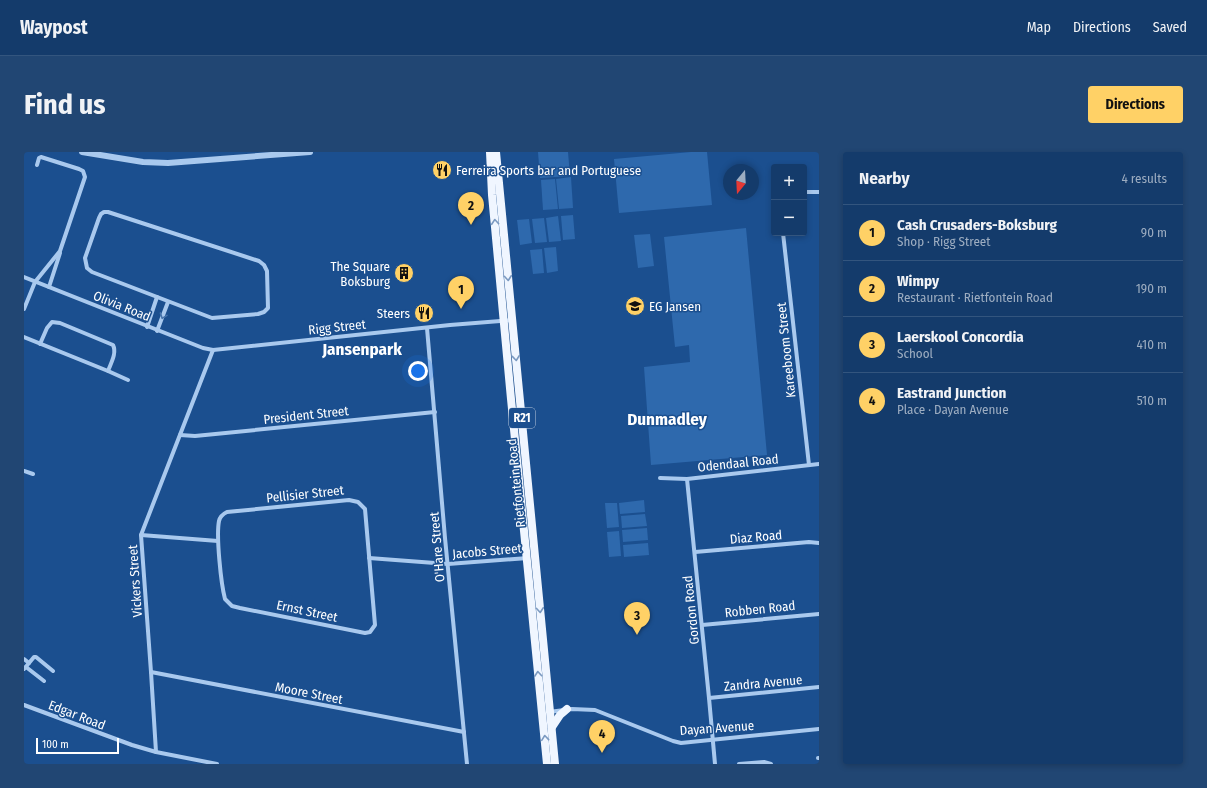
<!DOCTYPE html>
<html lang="en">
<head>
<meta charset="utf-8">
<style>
	:root { --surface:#143b6b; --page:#214673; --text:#f1f3f6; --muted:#9dadc1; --line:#33557e; --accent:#ffd166 }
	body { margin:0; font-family:"Fira Sans Condensed",sans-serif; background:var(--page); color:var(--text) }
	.controls { position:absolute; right:12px; top:12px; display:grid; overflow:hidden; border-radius:4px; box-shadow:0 2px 6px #0003 }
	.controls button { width:36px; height:36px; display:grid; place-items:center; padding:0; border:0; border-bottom:1px solid var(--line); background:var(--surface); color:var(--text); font:20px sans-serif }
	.compass { position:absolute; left:699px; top:12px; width:36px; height:36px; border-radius:50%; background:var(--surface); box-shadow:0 2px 6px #0003; rotate:198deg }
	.scale { position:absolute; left:12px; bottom:10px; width:83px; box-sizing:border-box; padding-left:4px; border:2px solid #fff; border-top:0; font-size:11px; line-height:14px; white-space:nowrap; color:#fff; -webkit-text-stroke:3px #1b4f8f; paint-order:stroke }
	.you { position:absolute; left:394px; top:219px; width:14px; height:14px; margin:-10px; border:3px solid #fff; border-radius:50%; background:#1a73e8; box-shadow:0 0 0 6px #1a73e833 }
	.badge { display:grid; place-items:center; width:26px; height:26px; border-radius:50%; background:var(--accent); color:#111; font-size:13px; font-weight:700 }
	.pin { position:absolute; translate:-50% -33px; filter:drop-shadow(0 1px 2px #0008) }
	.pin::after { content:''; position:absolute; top:21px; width:14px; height:12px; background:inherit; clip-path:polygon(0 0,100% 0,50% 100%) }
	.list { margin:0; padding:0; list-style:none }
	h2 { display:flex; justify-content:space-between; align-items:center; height:52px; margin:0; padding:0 16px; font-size:17px }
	h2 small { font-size:13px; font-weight:400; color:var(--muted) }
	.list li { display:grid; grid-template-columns:26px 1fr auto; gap:12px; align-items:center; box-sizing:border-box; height:56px; padding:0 16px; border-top:1px solid var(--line) }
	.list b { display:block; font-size:15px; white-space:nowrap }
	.list p { margin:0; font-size:13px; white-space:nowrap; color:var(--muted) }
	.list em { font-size:13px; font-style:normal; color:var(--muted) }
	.map { position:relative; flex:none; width:795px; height:612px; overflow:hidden; border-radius:4px }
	header { display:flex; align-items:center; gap:24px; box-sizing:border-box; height:56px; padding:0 20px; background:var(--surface); border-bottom:1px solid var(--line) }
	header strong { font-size:19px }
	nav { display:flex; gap:22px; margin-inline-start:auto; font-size:14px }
	.intro { display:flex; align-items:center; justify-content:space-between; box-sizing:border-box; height:96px; padding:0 24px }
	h1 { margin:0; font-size:28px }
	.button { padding:10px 18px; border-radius:4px; background:var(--accent); color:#111; font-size:14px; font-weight:700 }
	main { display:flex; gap:24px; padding:0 24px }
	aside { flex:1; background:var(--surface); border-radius:4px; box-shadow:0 2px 6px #0003 }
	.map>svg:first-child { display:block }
</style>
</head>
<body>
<header>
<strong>Waypost</strong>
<nav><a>Map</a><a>Directions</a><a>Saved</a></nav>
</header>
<div class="intro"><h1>Find us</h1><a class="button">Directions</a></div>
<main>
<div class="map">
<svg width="795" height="612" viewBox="0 0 795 612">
	<rect width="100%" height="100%" fill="#1b4f8f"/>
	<g fill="#2e69ad">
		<path d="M514 0H544L546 24 516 26Z"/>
		<path d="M667 0H683L688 53 595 61 590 7Z"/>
		<path d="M547 25 549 56 535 57 532 27Z"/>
		<path d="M531 27 534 57 519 58 517 28Z"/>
		<path d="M549 63 551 87 539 88 537 64Z"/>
		<path d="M534 64 537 89 525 90 522 66Z"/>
		<path d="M520 66 523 90 511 91 508 67Z"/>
		<path d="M505 67 508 91 496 93 493 68Z"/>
		<path d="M722 76 743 303 627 313 620 215 666 210 665 193 651 195 640 85Z"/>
		<path d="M626 82 630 114 614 116 610 83Z"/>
		<path d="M532 95 534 119 523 121 520 96Z"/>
		<path d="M518 97 520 121 509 122 506 98Z"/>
		<path d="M620 348 621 360 596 362 595 351Z"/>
		<path d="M581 351H593L595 375 583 376Z"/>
		<path d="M621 362 623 374 598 376 597 364Z"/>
		<path d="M623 376 624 388 599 390 598 378Z"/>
		<path d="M595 379 597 404 585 405 583 380Z"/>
		<path d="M624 391 625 403 600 405 599 393Z"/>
	</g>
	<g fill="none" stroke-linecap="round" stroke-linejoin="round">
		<g stroke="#a9c9ee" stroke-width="4">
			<path d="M780 40H795"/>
			<path d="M80 60H84L235 109 240 113 243 119 244 156 240 160 234 162 188 166 68 120 63 116 61 106 75 66 77 62Z"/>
			<path d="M759 81 785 313"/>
			<path d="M0 125 179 196 189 198 426 173 488 168"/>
			<path d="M25 135 36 101"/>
			<path d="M0 157 11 130 36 99 61 25 59 19 55 17 17 5 15 6 13 13"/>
			<path d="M123 175 133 145"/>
			<path d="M403 176 421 386 443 612"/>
			<path d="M133 179 144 150"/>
			<path d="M0 185 84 219 104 228"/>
			<path d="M16 192 23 176 28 170 36 171 89 193C93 201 87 211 84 219"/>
			<path d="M156 283 171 284 411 260"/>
			<path d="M0 319 9 322"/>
			<path d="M636 326 663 327 795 312"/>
			<path d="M663 327 685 546 691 612"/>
			<path d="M325 348 334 350 341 357 351 473 346 480 341 481 216 456 208 454 201 447C197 432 192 384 195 369 196 364 199 362 203 360Z"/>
			<path d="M117 383 194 389"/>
			<path d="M671 400 785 390 795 391"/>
			<path d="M345 406 424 412 504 406"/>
			<path d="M678 473 795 462"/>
			<path d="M0 507 5 511"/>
			<path d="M2 515 20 529"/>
			<path d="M0 517 10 505H12L29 519"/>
			<path d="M127 520 440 580"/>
			<path d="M685 546 795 535"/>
			<path d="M0 553 108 593 132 600 193 612"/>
			<path d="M525 560 548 557 571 558 649 589 657 591 795 577"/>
			<path d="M132 600 127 520 117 383 189 198"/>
			<path d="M794 606H795"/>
			<path d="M715 612 740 610 747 612"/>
		</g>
		<path stroke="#a9c9ee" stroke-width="6" d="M58 0 119 10 144 11 286 0"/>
		<g stroke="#f0f6ff" stroke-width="8">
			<path d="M466 0 468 43 487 247 523 612"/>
			<path d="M472 0 531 612"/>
			<path d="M528 575 536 563 543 557"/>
		</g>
	</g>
	<defs><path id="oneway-chevron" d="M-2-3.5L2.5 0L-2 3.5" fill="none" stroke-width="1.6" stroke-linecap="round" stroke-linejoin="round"/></defs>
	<g stroke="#7b9ac1">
		<use href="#oneway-chevron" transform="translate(471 70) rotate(-95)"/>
		<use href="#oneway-chevron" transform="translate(484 126) rotate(85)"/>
		<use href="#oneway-chevron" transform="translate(492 206) rotate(84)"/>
		<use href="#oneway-chevron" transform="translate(516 458) rotate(85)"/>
		<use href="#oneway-chevron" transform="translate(514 522) rotate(-95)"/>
		<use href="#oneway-chevron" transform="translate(521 586) rotate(-96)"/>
	</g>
	<use stroke="#4674ac" href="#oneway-chevron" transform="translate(139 164) rotate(110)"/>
	<defs>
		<symbol id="restaurant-disc" viewBox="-11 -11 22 22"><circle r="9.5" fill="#ffd166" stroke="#1b4f8f"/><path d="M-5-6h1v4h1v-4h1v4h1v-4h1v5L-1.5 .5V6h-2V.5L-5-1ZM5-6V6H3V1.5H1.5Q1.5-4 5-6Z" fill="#111"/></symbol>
		<symbol id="building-disc" viewBox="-11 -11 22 22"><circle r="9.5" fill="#ffd166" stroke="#1b4f8f"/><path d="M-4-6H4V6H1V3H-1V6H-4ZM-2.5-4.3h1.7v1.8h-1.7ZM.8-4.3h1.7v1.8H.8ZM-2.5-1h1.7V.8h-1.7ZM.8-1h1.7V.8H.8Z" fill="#111"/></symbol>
		<symbol id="school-disc" viewBox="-11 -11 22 22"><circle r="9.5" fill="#ffd166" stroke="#1b4f8f"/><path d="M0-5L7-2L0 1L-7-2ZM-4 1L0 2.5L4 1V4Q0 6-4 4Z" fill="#111"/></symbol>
	</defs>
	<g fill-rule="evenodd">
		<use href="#restaurant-disc" x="407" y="7" width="22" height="22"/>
		<use href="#building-disc" x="369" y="110" width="22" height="22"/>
		<use href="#school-disc" x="600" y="143" width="22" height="22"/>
		<use href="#restaurant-disc" x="389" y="150" width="22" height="22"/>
	</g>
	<g text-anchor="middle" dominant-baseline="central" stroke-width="3" stroke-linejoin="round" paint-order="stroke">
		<rect fill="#1b4f8f" stroke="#bbcadd" stroke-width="1" x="485" y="256" width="26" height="20" rx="3"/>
		<g font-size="12" font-weight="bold" fill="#fff">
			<text x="498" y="266">R21</text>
		</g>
		<g font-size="13" fill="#fff" stroke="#1b4f8f" text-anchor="start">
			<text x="432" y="18">Ferreira Sports bar and Portuguese</text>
			<text x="366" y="114" text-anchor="end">The Square<tspan x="366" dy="15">Boksburg</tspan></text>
			<text x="625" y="154">EG Jansen</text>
			<text x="386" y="161" text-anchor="end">Steers</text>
		</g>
		<g font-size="13" fill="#fff" stroke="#1b4f8f">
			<text transform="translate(98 154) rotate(22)">Olivia Road</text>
			<text transform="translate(313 175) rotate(-6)">Rigg Street</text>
			<text transform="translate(762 198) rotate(-96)">Kareeboom Street</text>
			<text transform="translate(282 263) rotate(-6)">President Street</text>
			<text transform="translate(714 311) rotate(-6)">Odendaal Road</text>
			<text transform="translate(492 331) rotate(-96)">Rietfontein Road</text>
			<text transform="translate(281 342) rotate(-6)">Pellisier Street</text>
			<text transform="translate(732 385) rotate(-5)">Diaz Road</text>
			<text transform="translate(413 395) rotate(-95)">O'Hare Street</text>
			<text transform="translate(463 399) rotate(-5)">Jacobs Street</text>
			<text transform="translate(111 429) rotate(-94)">Vickers Street</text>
			<text transform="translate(736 457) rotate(-6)">Robben Road</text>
			<text transform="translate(667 458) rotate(-96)">Gordon Road</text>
			<text transform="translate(283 459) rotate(12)">Ernst Street</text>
			<text transform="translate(739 531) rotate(-5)">Zandra Avenue</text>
			<text transform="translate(285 541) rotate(11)">Moore Street</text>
			<text transform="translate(53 563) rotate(21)">Edgar Road</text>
			<text transform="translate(693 576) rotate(-4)">Dayan Avenue</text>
		</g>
		<g font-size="17" font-weight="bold" fill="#fff" stroke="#1b4f8f">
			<text x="338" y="197">Jansenpark</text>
			<text x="643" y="267">Dunmadley</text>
		</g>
	</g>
</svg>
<div class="controls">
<button>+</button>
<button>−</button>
</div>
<svg class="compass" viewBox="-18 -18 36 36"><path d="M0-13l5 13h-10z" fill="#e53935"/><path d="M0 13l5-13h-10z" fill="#9dadc1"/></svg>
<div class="scale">100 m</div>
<div class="you"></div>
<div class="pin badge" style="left:437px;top:157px">1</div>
<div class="pin badge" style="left:447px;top:73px">2</div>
<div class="pin badge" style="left:613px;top:483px">3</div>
<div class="pin badge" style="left:578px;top:601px">4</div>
</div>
<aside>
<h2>Nearby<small>4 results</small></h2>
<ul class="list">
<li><span class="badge">1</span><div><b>Cash Crusaders-Boksburg</b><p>Shop · Rigg Street</p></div><em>90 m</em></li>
<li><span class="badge">2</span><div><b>Wimpy</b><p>Restaurant · Rietfontein Road</p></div><em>190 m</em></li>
<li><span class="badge">3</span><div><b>Laerskool Concordia</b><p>School</p></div><em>410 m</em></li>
<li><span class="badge">4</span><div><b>Eastrand Junction</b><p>Place · Dayan Avenue</p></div><em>510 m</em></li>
</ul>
</aside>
</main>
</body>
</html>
